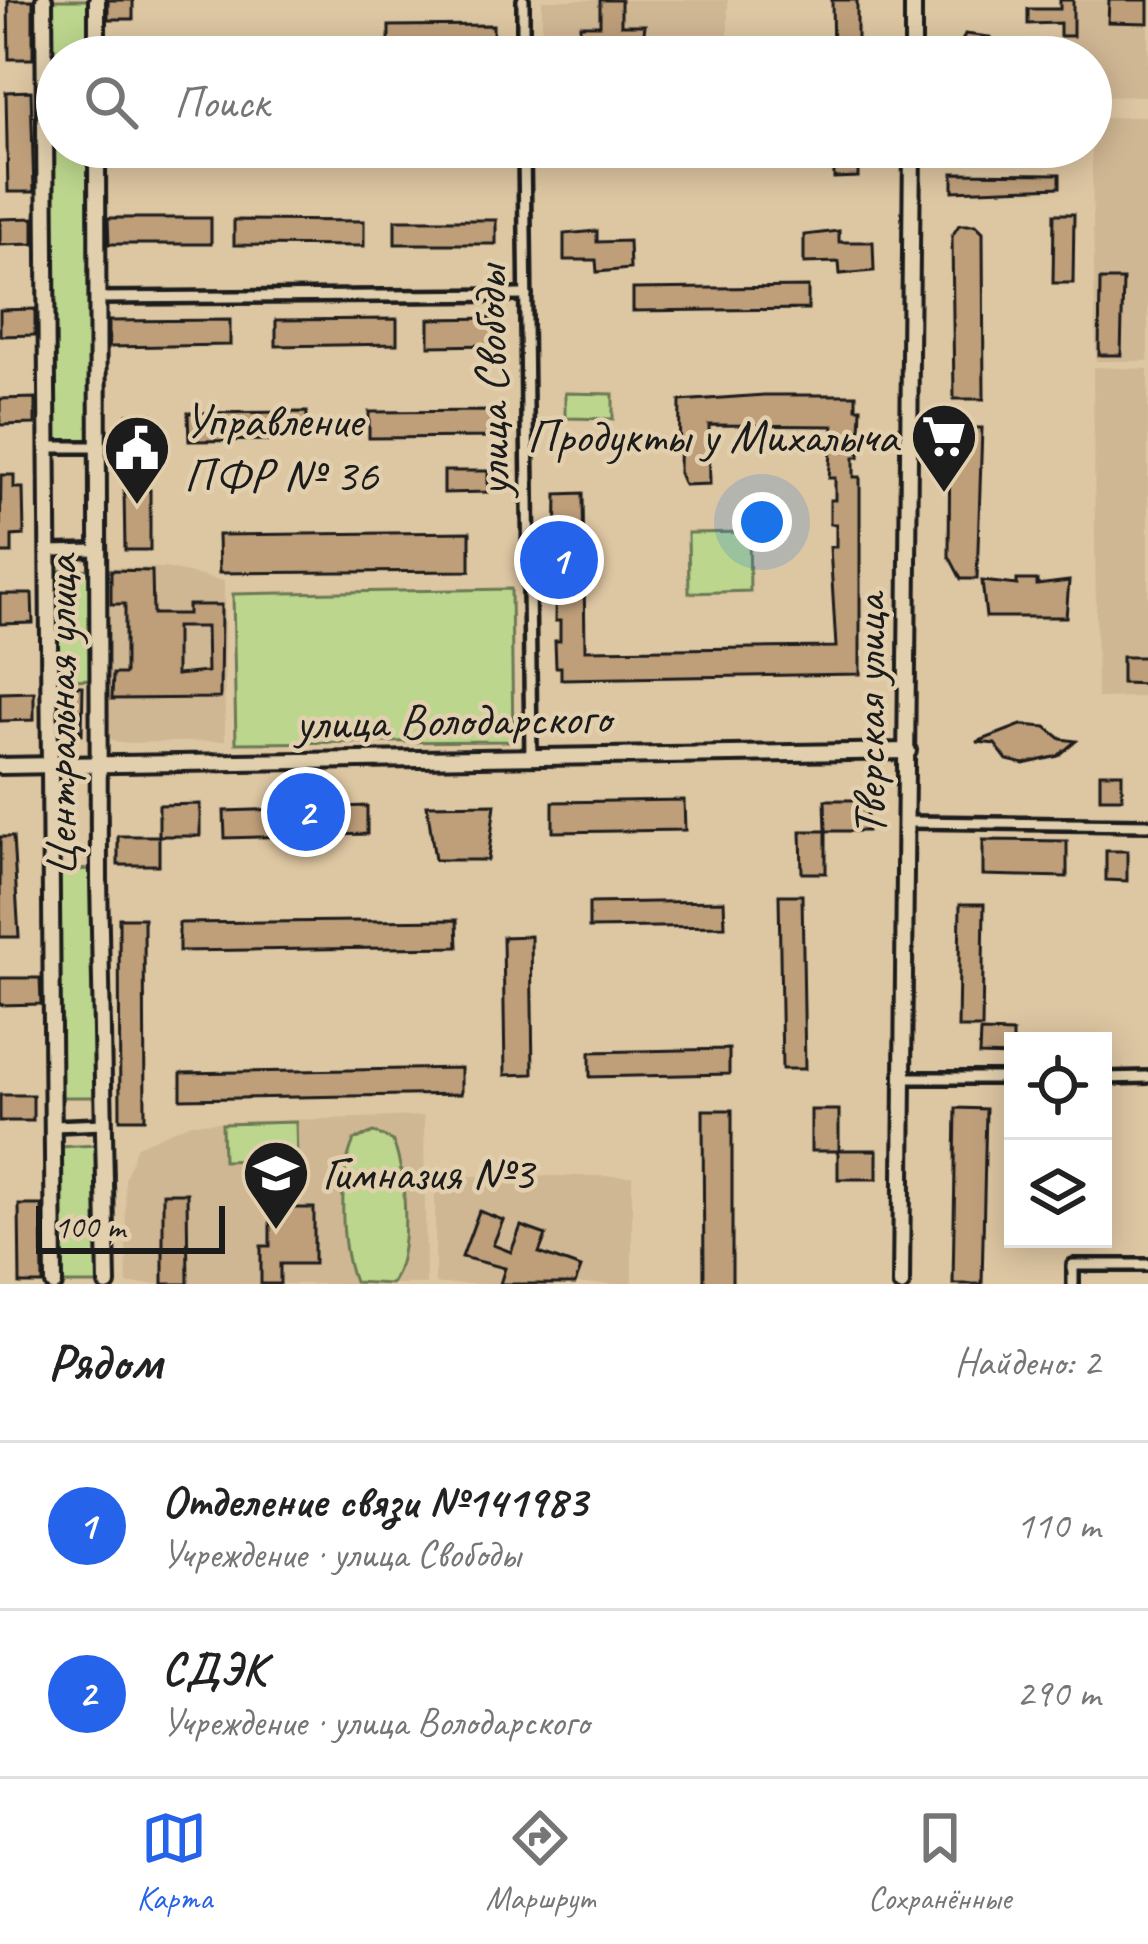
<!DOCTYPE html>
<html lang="ru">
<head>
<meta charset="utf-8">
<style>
	:root { --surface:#fff; --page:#f6f6f6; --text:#222; --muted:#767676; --line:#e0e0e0; --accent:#2563eb }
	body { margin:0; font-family:Caveat,sans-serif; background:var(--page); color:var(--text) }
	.controls { position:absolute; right:36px; bottom:36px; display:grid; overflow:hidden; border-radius:0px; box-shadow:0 6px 30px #0003 }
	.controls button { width:108px; height:108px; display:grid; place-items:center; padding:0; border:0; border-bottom:3px solid var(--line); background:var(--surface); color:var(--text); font:60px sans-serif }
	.scale { position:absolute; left:36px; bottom:30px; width:189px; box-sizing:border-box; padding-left:12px; border:6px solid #1c1c1c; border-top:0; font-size:33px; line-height:42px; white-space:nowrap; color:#1c1c1c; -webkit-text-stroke:9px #e1cfad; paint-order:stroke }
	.you { position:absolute; left:762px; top:522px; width:42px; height:42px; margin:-30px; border:9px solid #fff; border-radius:50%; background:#1a73e8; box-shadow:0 0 0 18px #1a73e833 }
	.badge { display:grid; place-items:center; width:78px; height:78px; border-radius:50%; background:var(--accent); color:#fff; font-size:39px; font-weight:700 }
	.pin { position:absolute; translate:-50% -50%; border:6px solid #fff; box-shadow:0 3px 12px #0006 }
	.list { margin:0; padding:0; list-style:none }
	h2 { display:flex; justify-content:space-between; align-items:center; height:156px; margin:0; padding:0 48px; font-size:51px }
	h2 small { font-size:39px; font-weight:400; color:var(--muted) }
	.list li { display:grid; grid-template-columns:78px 1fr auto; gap:36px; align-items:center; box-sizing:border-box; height:168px; padding:0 48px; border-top:3px solid var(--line) }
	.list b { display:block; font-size:45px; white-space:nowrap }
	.list p { margin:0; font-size:39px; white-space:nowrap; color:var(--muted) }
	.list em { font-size:39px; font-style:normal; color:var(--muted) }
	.icon { flex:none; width:66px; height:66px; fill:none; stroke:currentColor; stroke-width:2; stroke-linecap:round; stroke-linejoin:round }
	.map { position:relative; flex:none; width:1148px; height:1284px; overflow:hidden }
	.search { position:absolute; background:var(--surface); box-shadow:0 6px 30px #0003; left:36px; right:36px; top:36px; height:132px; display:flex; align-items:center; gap:30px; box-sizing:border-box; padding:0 42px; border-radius:66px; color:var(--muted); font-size:45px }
	.sheet { height:492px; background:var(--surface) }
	nav { display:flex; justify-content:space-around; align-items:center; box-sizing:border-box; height:168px; border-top:3px solid var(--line); background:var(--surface); font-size:33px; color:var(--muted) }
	nav a { display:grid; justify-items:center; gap:6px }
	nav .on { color:var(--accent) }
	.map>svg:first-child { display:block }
</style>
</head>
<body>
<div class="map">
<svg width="1148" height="1284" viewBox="0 0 1148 1284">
	<rect width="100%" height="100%" fill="#ddc6a2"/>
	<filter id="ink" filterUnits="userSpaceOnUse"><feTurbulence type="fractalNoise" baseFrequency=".00833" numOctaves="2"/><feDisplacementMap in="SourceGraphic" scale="24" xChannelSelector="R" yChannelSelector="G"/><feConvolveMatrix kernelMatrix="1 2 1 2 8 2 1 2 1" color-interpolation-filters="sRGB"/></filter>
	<g filter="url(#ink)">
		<g fill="#d0b794">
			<rect x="542" y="0" width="186" height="57"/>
			<path d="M1058 0H1148V96L1091 97V57H1070L1058 27Z"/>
			<path d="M1148 116V361H1096L1091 119Z"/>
			<path d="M1093 367 1148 369V697L1097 698Z"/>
			<path d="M103 567 165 568 224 581 225 741 117 743 103 733Z"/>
			<path d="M424 1116 426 1284H127L125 1179 137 1146 191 1123Z"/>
			<rect x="435" y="1176" width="197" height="108"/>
		</g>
		<g fill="#bcd68d" stroke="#6c7954" stroke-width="3">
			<path d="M50 0H90L89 57H57V147H89V441H54Z"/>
			<path d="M565 393 613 394V419L565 418Z"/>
			<path d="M749 532 750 591 689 593 688 533Z"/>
			<path d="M91 569 92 679 54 681 55 571Z"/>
			<path d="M511 589 513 741 236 743 233 594Z"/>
			<path d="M92 869 96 1097H58L56 871Z"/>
			<path d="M296 1122 297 1159 223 1161 222 1124Z"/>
			<path d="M374 1132 393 1141C406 1176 412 1252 391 1284L354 1282C340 1245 338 1176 354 1140Z"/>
			<path d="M96 1145 98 1284H62L60 1147Z"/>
		</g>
		<g fill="#bf9f7a" stroke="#1c1c1c" stroke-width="3" fill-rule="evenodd">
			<path d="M8 0H33V59H9Z"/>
			<rect x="108" y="0" width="25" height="19"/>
			<path d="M600 0H621V25H645L641 57H619V48H580V25H600Z"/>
			<path d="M832 0H857V57H833Z"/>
			<path d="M1060 0H1073V36H1060V23L1028 24V9H1060Z"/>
			<path d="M1109 0H1148V23L1108 22Z"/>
			<path d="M493 25V50L389 51V26Z"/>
			<path d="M965 34 990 37V45H1031V57H955Z"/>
			<rect x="196" y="46" width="45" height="11"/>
			<path d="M31 91 34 192H8L6 92Z"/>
			<path d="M834 147H858V177L834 178Z"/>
			<path d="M953 173 1060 174V187L953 191Z"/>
			<path d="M1054 214H1074L1073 283H1053Z"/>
			<path d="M34 218V244L0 245V219Z"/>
			<path d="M108 218H211V244H109Z"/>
			<path d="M234 220 364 221V246L234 245Z"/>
			<rect x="395" y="220" width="101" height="24"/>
			<path d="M959 225H976L983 232 984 399H954L952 236Z"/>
			<path d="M597 231V242L629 241 630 269 597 272 596 260H564V234Z"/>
			<path d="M839 231V242H873L874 271 840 274 839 262 804 263V235Z"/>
			<path d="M1100 280H1123L1121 355H1099Z"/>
			<path d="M808 287V309L633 311V289Z"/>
			<path d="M35 309V335L0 336V310Z"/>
			<path d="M497 318V345L429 346V319Z"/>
			<path d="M397 319V344L276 346V320Z"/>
			<path d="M230 320V345L109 347V321Z"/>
			<path d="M764 395H856V408H861L859 457H854V477H860V674L561 679V667H556L555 641H560V621H555L557 494 583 493 585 650 836 647 830 547H836V524H830V500H835V478H829L833 426 709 425 710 484 684 485 679 473 680 401Z"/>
			<path d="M35 398V424L0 425V399Z"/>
			<path d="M498 411 499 437 369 438V412Z"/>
			<path d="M307 412 306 440 189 441 188 413Z"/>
			<path d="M127 414H151L152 449 127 450Z"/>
			<path d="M950 428H982L977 579H961L949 556Z"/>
			<path d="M444 471H488V492L444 493Z"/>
			<path d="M1 475H14V488H23L24 535 12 536V553H0Z"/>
			<path d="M124 490H150V550H125Z"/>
			<path d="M470 532V571L219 573 218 535Z"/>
			<path d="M111 570 152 571 153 614H188V605H221L220 698 112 699 113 674H125V604H111ZM176 627H206L207 672 176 675Z"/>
			<path d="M1017 580H1037V585L1069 581 1066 617H986L982 581 1017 585Z"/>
			<path d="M0 594H32L33 623 0 624Z"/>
			<path d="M1122 657H1148V684L1122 683Z"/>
			<path d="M61 686H83L82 733 65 716Z"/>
			<path d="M34 692V720L0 721V693Z"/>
			<path d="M1021 725 1046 727 1061 739 1076 741 1058 756 1024 764 1007 760 995 744 977 742Z"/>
			<rect x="1100" y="773" width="22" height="25"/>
			<path d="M684 800 685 830 553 832V802Z"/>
			<path d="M825 800H867V831H826Z"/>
			<path d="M200 804V836H159V805Z"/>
			<path d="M495 804 488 860H435L427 805Z"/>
			<path d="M367 806V834L225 838 224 811Z"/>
			<path d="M801 831H826V873H802Z"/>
			<rect x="118" y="836" width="41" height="29"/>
			<path d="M0 837H13L19 937H0Z"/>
			<path d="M983 840 1067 841V877L983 875Z"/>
			<path d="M1106 851H1127V881L1106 880Z"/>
			<path d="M779 895H802L805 1069H782Z"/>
			<path d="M724 901 725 926 589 928V903Z"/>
			<path d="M960 904H984L982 1028H958Z"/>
			<path d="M119 918H144L145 1119H120Z"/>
			<path d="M457 920 458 947 179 951V923Z"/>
			<path d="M531 936 533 1074 505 1075 503 937Z"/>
			<path d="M0 978H40L41 1004 0 1005Z"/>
			<path d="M980 1032 1013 1033V1056L979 1055Z"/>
			<path d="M729 1049V1074L590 1077V1052Z"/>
			<path d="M461 1068V1094L181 1099V1073Z"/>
			<rect x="0" y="1095" width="33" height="26"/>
			<path d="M956 1108 986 1109 982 1284H953Z"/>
			<path d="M703 1110H732V1284H704Z"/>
			<path d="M811 1110H839V1150H877V1179H838V1151H811Z"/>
			<path d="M163 1193H187L188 1284H163Z"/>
			<path d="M19 1205H42L43 1284H20Z"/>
			<path d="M270 1208H314V1264H280V1284H261V1246H270Z"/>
			<path d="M479 1211 503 1220 493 1245 511 1252 521 1226 546 1235 539 1253 581 1268 575 1284H500L505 1268 462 1257Z"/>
		</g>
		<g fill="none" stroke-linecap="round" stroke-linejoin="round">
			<defs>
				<g id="street">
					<path d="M523 0V57"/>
					<path d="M524 147 531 758"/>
					<path d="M98 298 526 295"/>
					<path d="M47 447H98"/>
					<path d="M48 551 99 550"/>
					<path d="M907 822 1148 825"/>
					<path d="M904 1078H1013"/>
					<path d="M1103 1078 1148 1077"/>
					<path d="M53 1126 104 1124"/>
					<path d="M1073 1284V1265H1148"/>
				</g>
				<g id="secondary">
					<path d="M44 0 54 1284"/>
					<path d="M97 0V57"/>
					<path d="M913 57V0"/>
					<path d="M97 147 99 880 107 1284"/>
					<path d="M0 766 908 751"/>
					<path d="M901 1284 912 147"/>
				</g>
			</defs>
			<use href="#street" stroke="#1c1c1c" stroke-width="18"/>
			<use href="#secondary" stroke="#1c1c1c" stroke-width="22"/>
			<use href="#street" stroke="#e1cfad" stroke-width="9"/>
			<use href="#secondary" stroke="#e1cfad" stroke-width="14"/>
		</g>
	</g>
	<defs>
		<symbol id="supermarket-pin" viewBox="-11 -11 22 30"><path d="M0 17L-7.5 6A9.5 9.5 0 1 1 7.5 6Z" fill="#1c1c1c" stroke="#e1cfad"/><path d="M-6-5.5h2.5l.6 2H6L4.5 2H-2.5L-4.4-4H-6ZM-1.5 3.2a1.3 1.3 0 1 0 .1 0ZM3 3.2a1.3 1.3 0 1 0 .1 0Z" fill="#fff"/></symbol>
		<symbol id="civic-pin" viewBox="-11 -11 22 30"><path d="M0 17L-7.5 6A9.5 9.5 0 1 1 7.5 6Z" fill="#1c1c1c" stroke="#e1cfad"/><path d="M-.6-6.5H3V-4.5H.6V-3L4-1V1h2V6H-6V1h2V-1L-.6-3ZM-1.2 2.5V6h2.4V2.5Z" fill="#fff"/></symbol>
		<symbol id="school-pin" viewBox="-11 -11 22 30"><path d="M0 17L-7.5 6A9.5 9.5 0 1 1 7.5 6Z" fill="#1c1c1c" stroke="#e1cfad"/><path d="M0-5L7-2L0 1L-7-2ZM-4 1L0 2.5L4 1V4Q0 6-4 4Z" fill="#fff"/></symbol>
	</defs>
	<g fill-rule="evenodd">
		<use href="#supermarket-pin" x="906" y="398" width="76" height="104"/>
		<use href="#civic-pin" x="99" y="410" width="76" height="104"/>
		<use href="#school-pin" x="238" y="1135" width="76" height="104"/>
	</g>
	<g text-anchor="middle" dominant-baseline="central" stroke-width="9" stroke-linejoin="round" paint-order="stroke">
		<g font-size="48" fill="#1c1c1c" stroke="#e1cfad">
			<text transform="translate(491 381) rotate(-91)">улица Свободы</text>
			<text transform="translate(869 715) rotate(-90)">Тверская улица</text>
			<text transform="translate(60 716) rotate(-90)">Центральная улица</text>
			<text transform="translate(453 720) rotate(-1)">улица Володарского</text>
		</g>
		<g font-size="48" fill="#1c1c1c" stroke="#e1cfad" text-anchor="start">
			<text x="184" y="420">Управление<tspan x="184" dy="55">ПФР № 36</tspan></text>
			<text x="898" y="436" text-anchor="end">Продукты у Михалыча</text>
			<text x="322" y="1173">Гимназия №3</text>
		</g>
	</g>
</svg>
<div class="controls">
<button><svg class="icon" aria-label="locate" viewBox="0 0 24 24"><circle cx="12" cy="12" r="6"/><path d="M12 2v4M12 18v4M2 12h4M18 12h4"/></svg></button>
<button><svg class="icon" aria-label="layers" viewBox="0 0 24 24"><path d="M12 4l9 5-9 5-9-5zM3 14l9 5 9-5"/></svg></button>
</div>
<div class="scale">100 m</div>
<div class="you"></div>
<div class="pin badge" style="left:559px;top:560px">1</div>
<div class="pin badge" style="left:306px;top:812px">2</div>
<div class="search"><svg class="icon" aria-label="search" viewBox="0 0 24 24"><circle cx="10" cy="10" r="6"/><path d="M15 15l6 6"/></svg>Поиск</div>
</div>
<section class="sheet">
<h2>Рядом<small>Найдено: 2</small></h2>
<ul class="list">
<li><span class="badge">1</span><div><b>Отделение связи №141983</b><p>Учреждение · улица Свободы</p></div><em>110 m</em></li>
<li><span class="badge">2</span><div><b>СДЭК</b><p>Учреждение · улица Володарского</p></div><em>290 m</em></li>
</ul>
</section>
<nav>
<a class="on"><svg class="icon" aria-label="map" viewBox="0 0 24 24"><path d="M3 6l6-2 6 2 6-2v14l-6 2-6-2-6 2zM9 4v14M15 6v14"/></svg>Карта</a>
<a><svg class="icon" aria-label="directions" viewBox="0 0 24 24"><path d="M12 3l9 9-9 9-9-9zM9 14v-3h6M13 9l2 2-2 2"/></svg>Маршрут</a>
<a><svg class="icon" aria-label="saved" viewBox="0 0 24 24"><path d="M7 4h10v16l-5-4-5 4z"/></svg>Сохранённые</a>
</nav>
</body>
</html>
